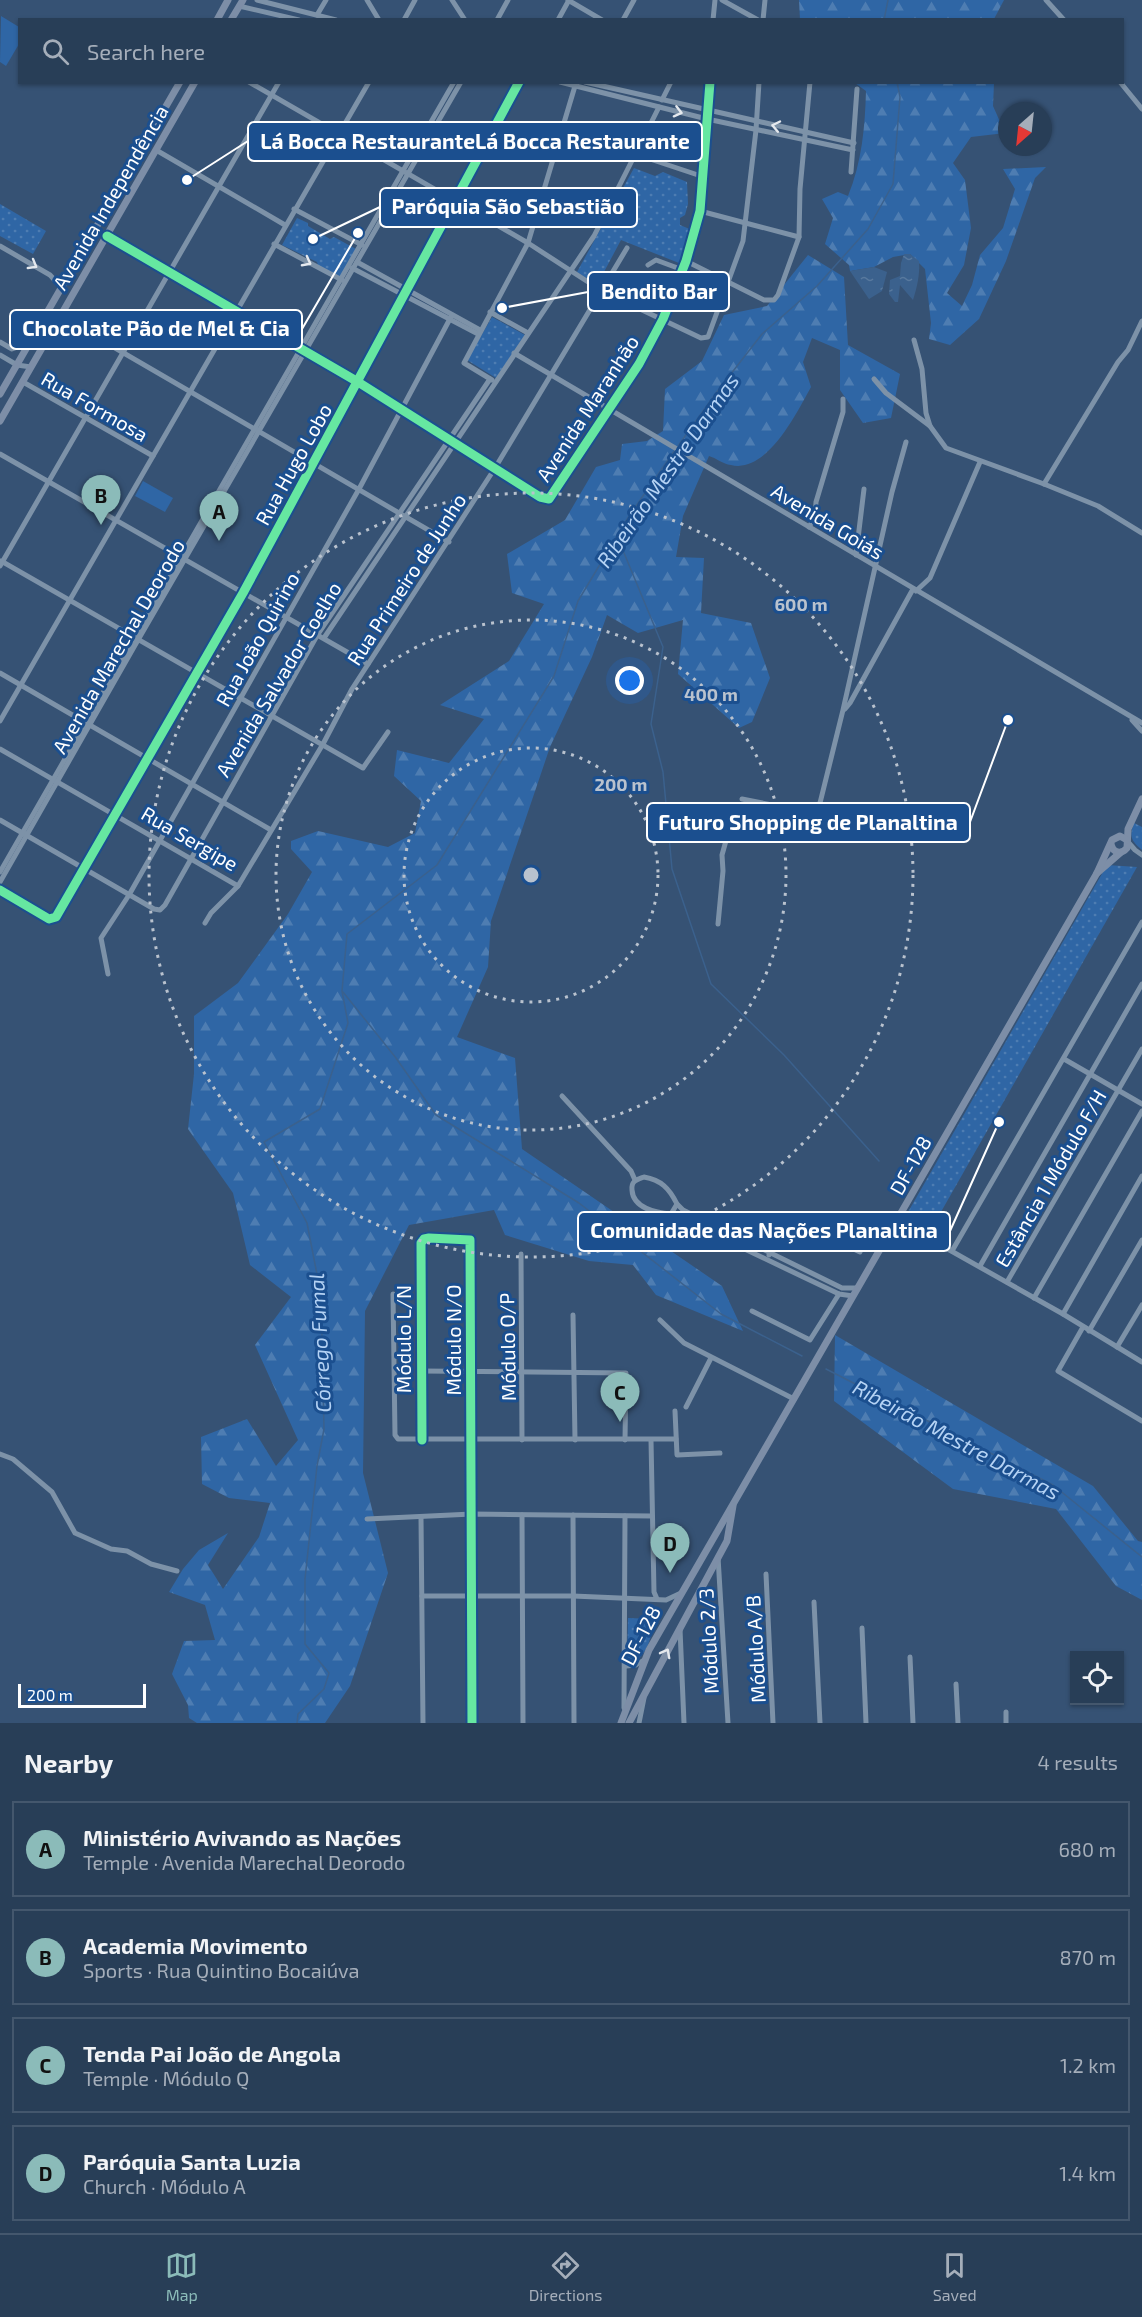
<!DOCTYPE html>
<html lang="en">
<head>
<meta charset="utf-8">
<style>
	:root { --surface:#283e57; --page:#344961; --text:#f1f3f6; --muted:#a5aeba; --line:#44576d; --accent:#8bbbb9 }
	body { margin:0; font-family:"Exo 2",sans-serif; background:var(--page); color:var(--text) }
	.controls { position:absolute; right:18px; bottom:18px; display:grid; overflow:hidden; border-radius:0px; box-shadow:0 2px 4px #0004 }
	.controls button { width:54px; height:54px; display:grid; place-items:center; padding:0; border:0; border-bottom:2px solid var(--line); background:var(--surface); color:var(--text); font:30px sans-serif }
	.compass { position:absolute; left:998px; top:102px; width:54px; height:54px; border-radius:50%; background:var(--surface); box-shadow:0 2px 4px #0004; rotate:207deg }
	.scale { position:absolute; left:18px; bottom:15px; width:128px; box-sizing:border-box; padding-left:6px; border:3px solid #fff; border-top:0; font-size:16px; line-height:21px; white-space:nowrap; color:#fff; -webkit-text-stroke:4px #1b4f8f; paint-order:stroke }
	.you { position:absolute; left:630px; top:681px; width:21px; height:21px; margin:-15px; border:4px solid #fff; border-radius:50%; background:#1a73e8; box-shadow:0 0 0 9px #1a73e833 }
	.badge { display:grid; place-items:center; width:39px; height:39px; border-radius:50%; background:var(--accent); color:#111; font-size:20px; font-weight:700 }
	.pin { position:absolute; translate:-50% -50px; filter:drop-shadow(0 2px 3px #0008) }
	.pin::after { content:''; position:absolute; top:32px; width:21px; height:18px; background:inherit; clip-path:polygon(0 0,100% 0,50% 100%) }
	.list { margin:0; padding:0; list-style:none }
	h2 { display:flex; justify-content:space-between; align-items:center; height:78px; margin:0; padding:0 24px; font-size:26px }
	h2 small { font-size:20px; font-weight:400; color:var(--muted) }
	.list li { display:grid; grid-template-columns:39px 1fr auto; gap:18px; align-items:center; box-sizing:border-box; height:96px; margin:0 12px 12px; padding:0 12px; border:2px solid var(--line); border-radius:0px }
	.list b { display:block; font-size:22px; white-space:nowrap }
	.list p { margin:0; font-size:20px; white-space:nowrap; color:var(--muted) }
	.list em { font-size:20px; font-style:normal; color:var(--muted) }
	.icon { flex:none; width:33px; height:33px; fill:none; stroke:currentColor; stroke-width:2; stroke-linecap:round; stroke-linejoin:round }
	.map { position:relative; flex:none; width:1142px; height:1723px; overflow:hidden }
	.search { position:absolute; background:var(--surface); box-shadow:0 2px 4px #0004; left:18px; right:18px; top:18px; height:66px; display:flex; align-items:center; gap:15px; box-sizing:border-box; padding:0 21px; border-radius:0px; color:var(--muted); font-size:22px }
	.sheet { height:510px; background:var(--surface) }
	nav { display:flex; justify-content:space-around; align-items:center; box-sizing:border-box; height:84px; border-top:2px solid var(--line); background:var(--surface); font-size:16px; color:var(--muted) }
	nav a { display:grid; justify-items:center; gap:3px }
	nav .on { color:var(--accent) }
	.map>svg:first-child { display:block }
</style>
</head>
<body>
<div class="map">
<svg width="1142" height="1723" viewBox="0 0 1142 1723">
	<defs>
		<pattern id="forest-firs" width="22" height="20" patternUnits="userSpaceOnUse" patternTransform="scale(1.5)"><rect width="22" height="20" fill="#2f66a5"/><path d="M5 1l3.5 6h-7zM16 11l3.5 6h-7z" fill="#4e7db2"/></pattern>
		<pattern id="park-dots" width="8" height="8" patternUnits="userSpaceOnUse" patternTransform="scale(1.5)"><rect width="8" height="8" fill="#2f66a5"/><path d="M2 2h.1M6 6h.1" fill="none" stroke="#4e7db2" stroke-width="1.8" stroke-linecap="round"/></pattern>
		<pattern id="water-ripples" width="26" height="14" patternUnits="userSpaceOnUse" patternTransform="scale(1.5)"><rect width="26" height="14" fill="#3b618d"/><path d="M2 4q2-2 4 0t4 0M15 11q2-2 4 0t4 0" fill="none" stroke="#58799e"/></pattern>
	</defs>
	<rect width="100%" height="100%" fill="#365274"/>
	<g fill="url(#forest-firs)">
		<path d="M799 0H1004L994 19 800 20Z"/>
		<path d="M855 83H994L993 106 1005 133 971 137 953 163 965 180 971 228 964 265 947 293 962 306 972 285 980 255 1003 228 1015 189 1003 169 1046 167 1035 178 1006 261 979 319 950 345 929 339 931 323 925 269 910 254 893 257 874 267 850 271 849 265 825 244 833 218 822 199 838 192 848 196C862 162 865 127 866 91Z"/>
		<path d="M808 255 844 277 848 345 900 374 891 418 863 423 840 390V350L812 338 803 362 811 387C797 412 767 474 731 465 723 464 716 458 709 456L683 516 676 557 704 558 701 613 751 623 770 678 752 722 739 728 678 674 683 620 638 633 607 615 592 657 550 747 491 921 488 967 457 1037 515 1058 522 1149 722 1286 743 1331 656 1295 633 1265 589 1261 505 1235 494 1210 409 1225 365 1311 363 1473 388 1573 350 1686 325 1723H197L189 1718 188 1705 172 1674 184 1641 215 1640 205 1605 169 1592 183 1569 199 1550 228 1533 208 1565 223 1589 259 1537 270 1503 229 1498 202 1484 201 1437 247 1419 276 1466 298 1440 255 1345 291 1297 250 1265 233 1193 188 1129 194 1074V1016L238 983 288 914 312 872 291 849V841L318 831 388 847 415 833 421 801 394 776 397 750 449 763 484 719 440 705 509 661 544 604 512 593 507 554 565 520 596 467 620 460 622 444 647 441 663 431 665 389 702 361 724 315 767 306Z"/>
		<path d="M835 1335 1093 1486 1138 1541 1142 1542V1600L1116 1586 1056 1509 953 1489 834 1401Z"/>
	</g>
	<g fill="url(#park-dots)">
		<path d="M634 168 655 176 663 172 687 182 688 204 685 215 680 218V225L692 230 679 263 621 240 597 285 577 272Z"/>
		<path d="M0 204 46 231 33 254 0 236Z"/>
		<path d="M297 218 308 223V226L330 239 334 237 356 249 340 277 318 265 317 262 282 245Z"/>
		<path d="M492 317 525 335 496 378 467 360Z"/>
		<path d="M1134 823 1142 827V850C1131 841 1129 836 1134 823Z"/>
		<path d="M1107 865 1137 867 929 1233 904 1219Z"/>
		<path d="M628 1618 654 1619C652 1635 648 1656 631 1663L627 1662Z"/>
	</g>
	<g fill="#2f66a5">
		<path d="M1 16 19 27V44L6 66 0 62Z"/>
		<path d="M143 481 173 498 165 512 135 496Z"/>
	</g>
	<g fill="url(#water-ripples)">
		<path d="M904 254H910L919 261C920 275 917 287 913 300L900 285 898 302H895L889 294 890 280 900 276 901 263Z"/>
		<path d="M874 267 887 272 882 291 869 299 850 271Z"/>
	</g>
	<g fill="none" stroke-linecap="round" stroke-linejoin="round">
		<g stroke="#3b618d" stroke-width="1.5">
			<path d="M884 20 888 0"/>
			<path d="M678 446 716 393 762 334 817 286 868 229 893 184 900 97 897 82"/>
			<path d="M617 536 663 647 651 724 663 772 672 869 711 984 784 1055 879 1161"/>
			<path d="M343 992 396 1058 436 1115 579 1203 721 1314 802 1356"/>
			<path d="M826 1369 1053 1485 1142 1557"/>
			<path d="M297 1723 298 1714 324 1689 329 1673 305 1644V1579L317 1466 324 1429 321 1295 307 1223 264 1142 320 1109 348 1023 342 991 347 934 437 865 554 676 578 601 629 516 675 450"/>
		</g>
		<g stroke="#7d92a8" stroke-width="5">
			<path d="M257 0 336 20"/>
			<path d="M367 0 379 20"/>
			<path d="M452 0 465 20"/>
			<path d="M568 0 602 20"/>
			<path d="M722 0 758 20"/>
			<path d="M1046 0 1064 20"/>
			<path d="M239 6 299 20"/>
			<path d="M317 15 326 0"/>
			<path d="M404 20 415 0"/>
			<path d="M497 20 508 0"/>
			<path d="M558 20 569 0"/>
			<path d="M623 20 634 0"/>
			<path d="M713 20 715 0"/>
			<path d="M763 20 765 0"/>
			<path d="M249 82 528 243 602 291 701 338 708 337 743 241 756 130 759 82"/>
			<path d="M560 82 707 119 853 150"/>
			<path d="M585 82 854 143"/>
			<path d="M1120 82 1142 109"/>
			<path d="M662 100 671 82"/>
			<path d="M156 150 285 225"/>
			<path d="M635 154 704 177"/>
			<path d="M851 172 857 89"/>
			<path d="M294 209 362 245"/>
			<path d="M700 211 799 237"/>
			<path d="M107 236 358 382 540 497 549 499 639 364 663 319 686 261 700 211 710 82"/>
			<path d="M274 244 342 280"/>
			<path d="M0 246 50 275 62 288"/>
			<path d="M686 261 764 300H774L778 295 799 237 800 189 810 82"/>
			<path d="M357 262 480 330"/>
			<path d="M648 265 656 260 683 270"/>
			<path d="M352 268 478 334"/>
			<path d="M490 312 528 333"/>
			<path d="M60 316 449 542"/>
			<path d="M914 340 922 369 926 413 930 426 946 448 1044 484 1098 506 1142 533"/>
			<path d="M0 342 12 349 29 343"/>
			<path d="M514 353 1142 723"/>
			<path d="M0 355 17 365 31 367"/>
			<path d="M874 379 886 393 930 426"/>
			<path d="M492 380 464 363 528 243 575 86"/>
			<path d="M23 382 153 456"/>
			<path d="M0 454 368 664"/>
			<path d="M1044 484 1118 362 1128 350 1142 321"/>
			<path d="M809 527 815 517 816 502 843 412V399"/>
			<path d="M856 555 864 489"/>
			<path d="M1 561 363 768 388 732"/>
			<path d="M0 566 279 82"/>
			<path d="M916 591 930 578 980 462"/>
			<path d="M324 638 594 236 659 107"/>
			<path d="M0 673 271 830"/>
			<path d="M845 709 850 703 913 589"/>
			<path d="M1132 720 1142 731"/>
			<path d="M0 721 369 82"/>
			<path d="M0 749 238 886"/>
			<path d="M742 799 807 812 820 803 843 710 892 492 906 442"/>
			<path d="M0 820 154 909 160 910 165 905 318 634 490 379"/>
			<path d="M1128 842 1135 850 1142 855"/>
			<path d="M0 872 454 82"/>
			<path d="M0 882 138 640 461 82"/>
			<path d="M0 890 49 919 56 917 243 593 519 82"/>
			<path d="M205 923 211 913 238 886 323 744 352 689 495 468 627 248"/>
			<path d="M718 924 723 871 722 855 727 837 739 827 747 812 764 806"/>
			<path d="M108 974 101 938 129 895 192 784 359 489 452 315"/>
			<path d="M1064 1059 1142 1104"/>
			<path d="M562 1096 631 1171 635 1180"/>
			<path d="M644 1177C661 1180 669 1188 677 1204L671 1214C656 1213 633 1208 632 1190 631 1181 636 1180 644 1177Z"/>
			<path d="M677 1204 683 1210 842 1288H858"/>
			<path d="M671 1214 839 1294 853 1296"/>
			<path d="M898 1221 1063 1314 1142 1362"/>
			<path d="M952 1251 1142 922"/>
			<path d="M521 1254 522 1440"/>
			<path d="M769 1255 786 1223 791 1220 860 1252"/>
			<path d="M980 1266 1142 984"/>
			<path d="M1007 1282 1142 1049"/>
			<path d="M393 1294 395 1435 398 1439H676"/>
			<path d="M1034 1298 1142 1111"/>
			<path d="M752 1311 810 1340 839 1294"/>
			<path d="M1063 1314 1142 1176"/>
			<path d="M573 1315 575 1440"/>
			<path d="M660 1320 684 1343 794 1399"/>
			<path d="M1083 1327 1058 1371 1142 1421"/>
			<path d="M1089 1331 1142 1240"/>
			<path d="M1117 1347 1142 1305"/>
			<path d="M421 1371 626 1373 625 1440"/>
			<path d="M686 1407 711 1358"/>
			<path d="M675 1411 677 1455 720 1453"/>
			<path d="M422 1440 421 1243 424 1239 429 1238 470 1240 472 1723"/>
			<path d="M651 1440 654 1592 657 1599"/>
			<path d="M0 1454 13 1459 52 1492 75 1533 111 1549 127 1551 151 1564 177 1571"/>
			<path d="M522 1515 523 1723"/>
			<path d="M573 1515 574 1723"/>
			<path d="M421 1517 423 1723"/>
			<path d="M367 1519 472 1514 652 1516"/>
			<path d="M718 1557 728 1723"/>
			<path d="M766 1574 773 1723"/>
			<path d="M422 1596H573L666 1600 681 1593"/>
			<path d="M814 1602 820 1723"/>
			<path d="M862 1628 866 1723"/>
			<path d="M680 1629 684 1723"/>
			<path d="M910 1657 913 1723"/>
			<path d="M626 1666 636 1665 644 1660"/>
			<path d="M956 1684 958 1723"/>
			<path d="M624 1708 625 1516"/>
			<path d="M1006 1712V1723"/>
			<path d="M639 1723 644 1698"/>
		</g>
		<g stroke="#7d8ea7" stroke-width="7">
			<path d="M217 20 228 0"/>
			<path d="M231 20 243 0"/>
			<path d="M0 394 180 82"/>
			<path d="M0 421 195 82"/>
			<path d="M1111 844C1113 853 1121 855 1127 848L1128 829 1142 799"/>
			<path d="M1097 873 1120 853"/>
			<path d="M621 1723 649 1650 1097 873 1112 840 1120 836 1127 840"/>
			<path d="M629 1723 727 1541 733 1506"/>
		</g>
		<defs>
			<g id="cycleway">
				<path d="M107 236 358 382 540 497 549 499 639 364 663 319 686 261 700 211 710 82"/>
				<path d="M0 890 49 919 56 917 243 593 519 82"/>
				<path d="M422 1440 421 1243 424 1239 429 1238 470 1240 472 1723"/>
			</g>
		</defs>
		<use href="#cycleway" stroke="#1b4f8f" stroke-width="13"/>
		<use href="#cycleway" stroke="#66e7a1" stroke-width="9"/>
	</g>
	<defs><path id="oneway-chevron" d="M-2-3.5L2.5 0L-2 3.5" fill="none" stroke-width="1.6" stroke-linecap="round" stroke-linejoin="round" transform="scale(1.5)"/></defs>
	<g stroke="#e5e9ee">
		<use href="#oneway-chevron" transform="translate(678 112) rotate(14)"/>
		<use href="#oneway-chevron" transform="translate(776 126) rotate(-168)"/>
		<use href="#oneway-chevron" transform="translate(307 262) rotate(28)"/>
		<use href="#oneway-chevron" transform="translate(33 265) rotate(30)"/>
	</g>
	<use stroke="#e5e8ed" href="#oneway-chevron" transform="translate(666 1653) rotate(-62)"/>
	<g fill="none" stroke="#b9c2ce" stroke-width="3" stroke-dasharray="3 6">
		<circle cx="531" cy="875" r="127"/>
		<circle cx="531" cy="875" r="255"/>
		<circle cx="531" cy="875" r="382"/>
	</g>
	<g text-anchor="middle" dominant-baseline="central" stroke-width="6" stroke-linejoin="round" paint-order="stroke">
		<g font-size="20" fill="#fff" stroke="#1b4f8f">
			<text transform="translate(110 197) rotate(-60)">Avenida Independência</text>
			<text transform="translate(95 406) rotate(30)">Rua Formosa</text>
			<text transform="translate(587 408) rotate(-57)">Avenida Maranhão</text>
			<text transform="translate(293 464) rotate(-61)">Rua Hugo Lobo</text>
			<text transform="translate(828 521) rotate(31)">Avenida Goiás</text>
			<text transform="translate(406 579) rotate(-57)">Rua Primeiro de Junho</text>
			<text transform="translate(257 639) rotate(-61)">Rua João Quirino</text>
			<text transform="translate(118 646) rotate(-60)">Avenida Marechal Deorodo</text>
			<text transform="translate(278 679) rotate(-59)">Avenida Salvador Coelho</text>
			<text transform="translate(190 838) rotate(30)">Rua Sergipe</text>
			<text transform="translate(910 1165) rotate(-61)">DF-128</text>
			<text transform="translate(1050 1178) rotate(-60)">Estância 1 Módulo F/H</text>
			<text transform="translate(403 1339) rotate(-90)">Módulo L/N</text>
			<text transform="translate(453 1340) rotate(-90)">Módulo N/O</text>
			<text transform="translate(507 1347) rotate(-91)">Módulo O/P</text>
			<text transform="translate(640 1635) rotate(-63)">DF-128</text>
			<text transform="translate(708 1641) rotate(-93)">Módulo 2/3</text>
			<text transform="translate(755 1649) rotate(-93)">Módulo A/B</text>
		</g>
		<g font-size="21" font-style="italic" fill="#b5d3f5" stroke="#1b4f8f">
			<text transform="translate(667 470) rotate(-55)">Ribeirão Mestre Darmas</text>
			<text transform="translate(319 1343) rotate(-93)">Córrego Fumal</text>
			<text transform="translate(957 1439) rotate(28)">Ribeirão Mestre Darmas</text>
		</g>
	</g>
	<circle cx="531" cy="875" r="9" fill="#b9c2ce" stroke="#1b4f8f" stroke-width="3"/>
	<g font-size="18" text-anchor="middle" font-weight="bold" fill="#b9c2ce" stroke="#1b4f8f" stroke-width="6" stroke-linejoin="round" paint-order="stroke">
		<text x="801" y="611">600 m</text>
		<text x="711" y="701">400 m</text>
		<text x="621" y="791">200 m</text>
	</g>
	<path fill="none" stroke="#fff" stroke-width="2" d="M187 180L248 141M313 239L380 207M502 308L588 292M358 233L302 329M1008 720L970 822M999 1122L950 1231"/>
	<g fill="#fff" stroke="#1b4f8f" stroke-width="2">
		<circle cx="187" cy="180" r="6"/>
		<circle cx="313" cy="239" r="6"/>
		<circle cx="502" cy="308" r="6"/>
		<circle cx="358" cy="233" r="6"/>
		<circle cx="1008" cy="720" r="6"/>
		<circle cx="999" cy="1122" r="6"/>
	</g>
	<g fill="#1b4f8f" stroke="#fff" stroke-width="2">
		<rect x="248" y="122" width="454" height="39" rx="6"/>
		<rect x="380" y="188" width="257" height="39" rx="6"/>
		<rect x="588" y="272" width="141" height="39" rx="6"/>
		<rect x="10" y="310" width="292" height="39" rx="6"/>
		<rect x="647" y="803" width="323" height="39" rx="6"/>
		<rect x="578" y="1212" width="372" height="39" rx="6"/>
	</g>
	<g font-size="21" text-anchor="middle" font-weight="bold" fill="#fff">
		<text x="475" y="149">Lá Bocca RestauranteLá Bocca Restaurante</text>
		<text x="508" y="214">Paróquia São Sebastião</text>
		<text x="659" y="299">Bendito Bar</text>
		<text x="156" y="336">Chocolate Pão de Mel &amp; Cia</text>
		<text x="808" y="830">Futuro Shopping de Planaltina</text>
		<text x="764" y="1238">Comunidade das Nações Planaltina</text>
	</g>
</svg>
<div class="controls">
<button><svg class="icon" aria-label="locate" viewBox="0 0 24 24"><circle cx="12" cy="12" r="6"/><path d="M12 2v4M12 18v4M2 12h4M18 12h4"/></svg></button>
</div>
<svg class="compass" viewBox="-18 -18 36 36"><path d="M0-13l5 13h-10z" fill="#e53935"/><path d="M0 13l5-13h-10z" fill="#a5aeba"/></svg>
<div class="scale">200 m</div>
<div class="you"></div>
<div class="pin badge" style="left:219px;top:541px">A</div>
<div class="pin badge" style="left:101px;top:525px">B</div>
<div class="pin badge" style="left:620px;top:1422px">C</div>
<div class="pin badge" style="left:670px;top:1573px">D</div>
<div class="search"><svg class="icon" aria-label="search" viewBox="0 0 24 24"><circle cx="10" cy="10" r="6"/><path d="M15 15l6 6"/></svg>Search here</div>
</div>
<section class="sheet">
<h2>Nearby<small>4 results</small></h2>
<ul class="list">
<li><span class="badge">A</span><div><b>Ministério Avivando as Nações</b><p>Temple · Avenida Marechal Deorodo</p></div><em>680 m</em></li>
<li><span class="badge">B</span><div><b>Academia Movimento</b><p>Sports · Rua Quintino Bocaiúva</p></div><em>870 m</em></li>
<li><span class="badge">C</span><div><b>Tenda Pai João de Angola</b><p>Temple · Módulo Q</p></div><em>1.2 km</em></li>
<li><span class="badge">D</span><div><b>Paróquia Santa Luzia</b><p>Church · Módulo A</p></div><em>1.4 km</em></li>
</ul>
</section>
<nav>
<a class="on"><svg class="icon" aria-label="map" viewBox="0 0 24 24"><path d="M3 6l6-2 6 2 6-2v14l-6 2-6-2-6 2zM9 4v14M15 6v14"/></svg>Map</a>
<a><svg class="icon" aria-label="directions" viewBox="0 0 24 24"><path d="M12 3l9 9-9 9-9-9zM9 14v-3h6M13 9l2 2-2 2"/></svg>Directions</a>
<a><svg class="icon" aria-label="saved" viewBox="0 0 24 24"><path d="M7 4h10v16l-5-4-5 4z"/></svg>Saved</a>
</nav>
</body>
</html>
